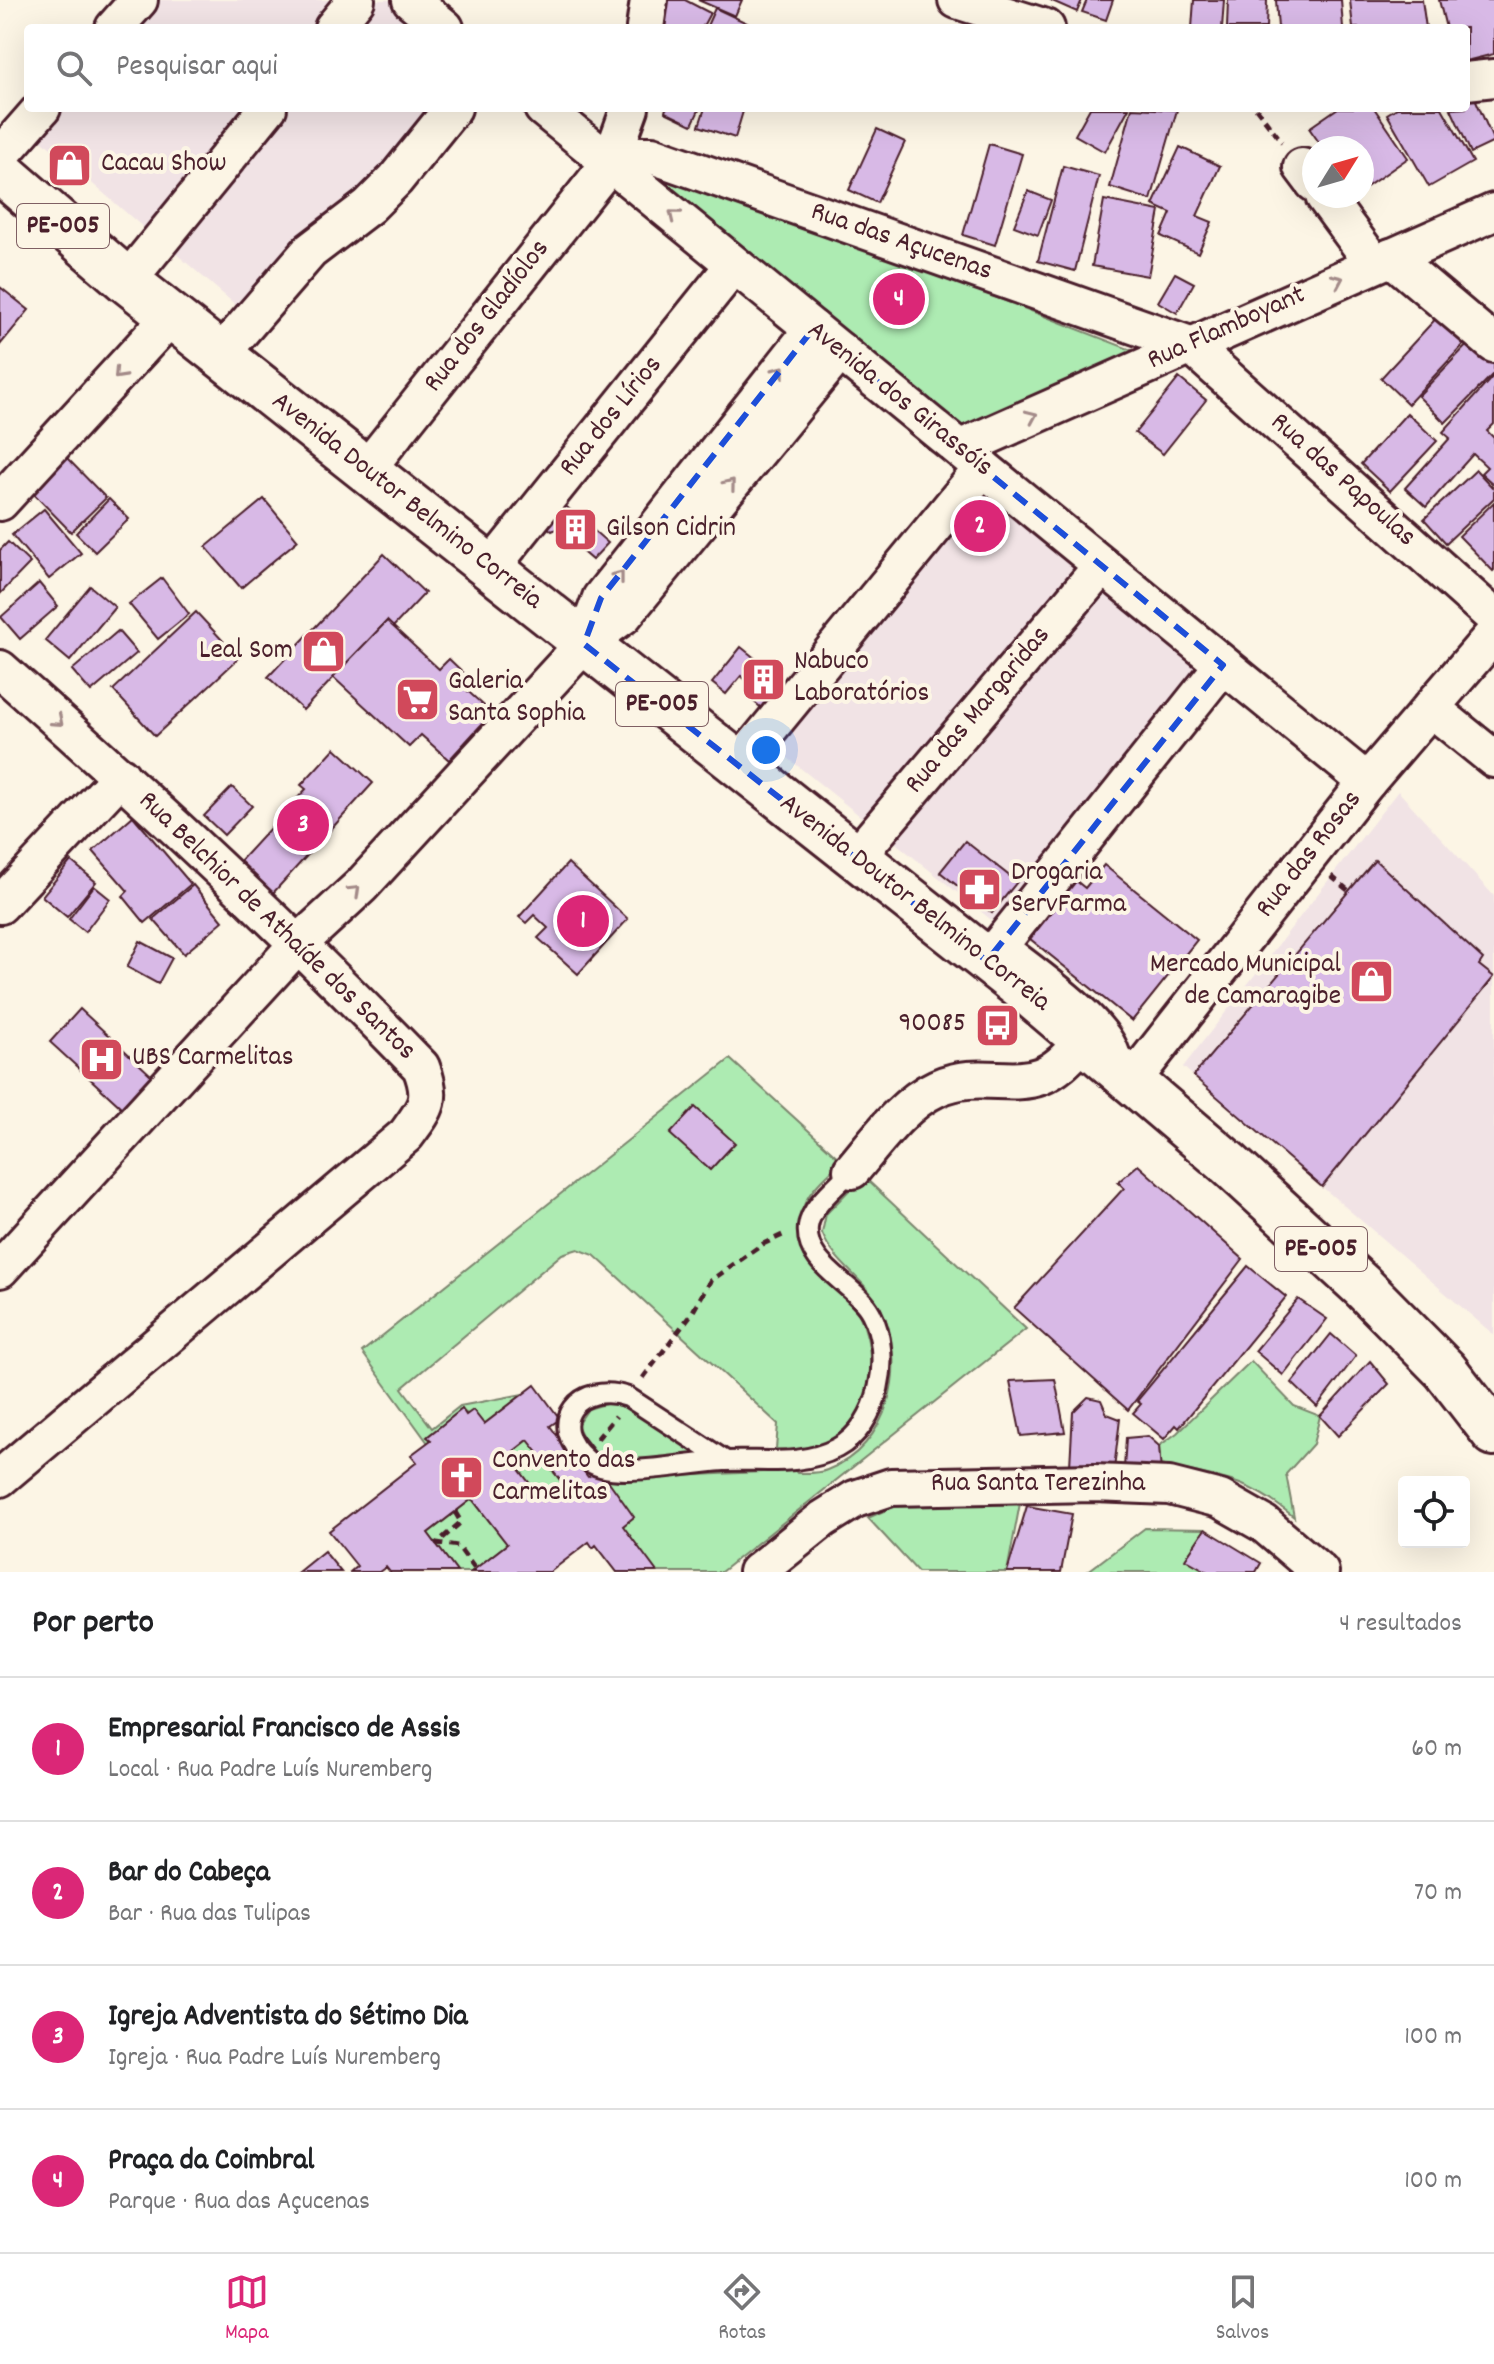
<!DOCTYPE html>
<html lang="pt">
<head>
<meta charset="utf-8">
<style>
	:root { --surface:#fff; --page:#f2f2f2; --text:#202124; --muted:#757577; --line:#e0e0e0; --accent:#db2777 }
	body { margin:0; font-family:Dekko,sans-serif; background:var(--page); color:var(--text) }
	.controls { position:absolute; right:24px; bottom:24px; display:grid; overflow:hidden; border-radius:8px; box-shadow:0 8px 32px #0002 }
	.controls button { width:72px; height:72px; display:grid; place-items:center; padding:0; border:0; border-bottom:2px solid var(--line); background:var(--surface); color:var(--text); font:40px sans-serif }
	.compass { position:absolute; left:1302px; top:136px; width:72px; height:72px; border-radius:50%; background:var(--surface); box-shadow:0 8px 32px #0002; rotate:53deg }
	.you { position:absolute; left:766px; top:750px; width:28px; height:28px; margin:-20px; border:6px solid #fff; border-radius:50%; background:#1a73e8; box-shadow:0 0 0 12px #1a73e833 }
	.badge { display:grid; place-items:center; width:52px; height:52px; border-radius:50%; background:var(--accent); color:#fff; font-size:26px; font-weight:700 }
	.pin { position:absolute; translate:-50% -50%; border:4px solid #fff; box-shadow:0 2px 8px #0006 }
	.list { margin:0; padding:0; list-style:none }
	h2 { display:flex; justify-content:space-between; align-items:center; height:104px; margin:0; padding:0 32px; font-size:34px }
	h2 small { font-size:26px; font-weight:400; color:var(--muted) }
	.list li { display:grid; grid-template-columns:52px 1fr auto; gap:24px; align-items:center; box-sizing:border-box; height:144px; padding:0 32px; border-top:2px solid var(--line) }
	.list b { display:block; font-size:30px; white-space:nowrap }
	.list p { margin:0; font-size:26px; white-space:nowrap; color:var(--muted) }
	.list em { font-size:26px; font-style:normal; color:var(--muted) }
	.icon { flex:none; width:44px; height:44px; fill:none; stroke:currentColor; stroke-width:2; stroke-linecap:round; stroke-linejoin:round }
	.map { position:relative; flex:none; width:1494px; height:1572px; overflow:hidden }
	.search { position:absolute; background:var(--surface); box-shadow:0 8px 32px #0002; left:24px; right:24px; top:24px; height:88px; display:flex; align-items:center; gap:20px; box-sizing:border-box; padding:0 28px; border-radius:8px; color:var(--muted); font-size:30px }
	.sheet { height:680px; background:var(--surface) }
	nav { display:flex; justify-content:space-around; align-items:center; box-sizing:border-box; height:112px; border-top:2px solid var(--line); background:var(--surface); font-size:22px; color:var(--muted) }
	nav a { display:grid; justify-items:center; gap:4px }
	nav .on { color:var(--accent) }
	.map>svg:first-child { display:block }
</style>
</head>
<body>
<div class="map">
<svg width="1494" height="1572" viewBox="0 0 1494 1572">
	<rect width="100%" height="100%" fill="#fcf5e5"/>
	<filter id="ink" filterUnits="userSpaceOnUse"><feTurbulence type="fractalNoise" baseFrequency=".0125" numOctaves="2"/><feDisplacementMap in="SourceGraphic" scale="16" xChannelSelector="R" yChannelSelector="G"/><feConvolveMatrix kernelMatrix="1 2 1 2 8 2 1 2 1" color-interpolation-filters="sRGB"/></filter>
	<g filter="url(#ink)">
		<g fill="#f1e3e5">
			<path d="M152 0H337L313 28H128Z"/>
			<path d="M365 0H398L431 28H341Z"/>
			<path d="M60 108H245L144 228 37 136Z"/>
			<path d="M273 108H443L244 312 160 240Z"/>
			<path d="M982 477 1088 563 875 828 768 742Z"/>
			<path d="M1105 576 1212 662 999 926 892 840Z"/>
			<path d="M1398 791 1494 896V1335L1183 1067Z"/>
		</g>
		<g fill="#adebb2" stroke="#7c856e" stroke-width="2">
			<path d="M652 172 688 178 1147 356 972 434 657 190 649 179Z"/>
			<path d="M730 1059 842 1161C817 1184 796 1200 800 1238 804 1273 844 1285 859 1314 878 1354 874 1410 837 1437 822 1449 803 1450 785 1453V1449H776L778 1424 594 1255 578 1249 562 1254 402 1388 432 1428 460 1406 523 1394 484 1424 461 1410 428 1436 431 1440 428 1443 362 1352Z"/>
			<path d="M863 1176 1026 1329 721 1572H617L597 1546 623 1526 607 1479 783 1471 784 1466 793 1468 797 1473C806 1473 818 1474 827 1470 889 1447 909 1365 881 1309 866 1279 834 1264 822 1233L826 1214Z"/>
			<path d="M1251 1361 1294 1406 1320 1416 1313 1444 1286 1474 1294 1517C1245 1477 1220 1478 1160 1465L1159 1446 1177 1433Z"/>
			<path d="M612 1402 623 1404 699 1453 694 1460 593 1458 577 1425 588 1409Z"/>
			<path d="M528 1440 564 1485 543 1501 515 1464 521 1459 514 1451Z"/>
			<path d="M915 1497 1021 1498 1007 1572H918L868 1518Z"/>
			<path d="M472 1499 507 1544 471 1572H457L428 1533Z"/>
			<path d="M1145 1528 1205 1529 1186 1558 1208 1572H1087Z"/>
		</g>
		<g fill="#d8b9e6" stroke="#4a1f2b" stroke-width="2" fill-rule="evenodd">
			<path d="M668 0H685L710 13 702 28H666L656 23Z"/>
			<path d="M698 0H742L735 16Z"/>
			<path d="M1050 0H1082L1077 12Z"/>
			<path d="M1087 0H1113L1106 20 1082 12Z"/>
			<path d="M1194 0H1224L1222 28H1192Z"/>
			<path d="M1228 0H1267L1266 28H1227Z"/>
			<path d="M1276 0H1341L1343 28H1278Z"/>
			<path d="M1350 0H1422L1426 28H1353Z"/>
			<path d="M1439 0H1494V54L1466 61V28H1446Z"/>
			<path d="M715 8 747 23 745 28H706Z"/>
			<path d="M1475 98 1494 142 1471 153 1451 109 1466 108V102Z"/>
			<path d="M666 108H700L692 125 665 112Z"/>
			<path d="M705 108H744L735 138 699 126Z"/>
			<path d="M1090 108H1129L1105 152 1075 135Z"/>
			<path d="M1132 108 1177 110 1151 200 1110 187Z"/>
			<path d="M1338 108H1374L1408 158 1362 190V148H1323L1309 128Z"/>
			<path d="M1397 108H1442L1473 162 1429 187 1387 114Z"/>
			<path d="M877 129 905 142 877 203 849 190Z"/>
			<path d="M989 144 1022 154 995 245 963 235Z"/>
			<path d="M1180 147 1220 166 1197 216 1212 222 1198 253 1161 236 1171 213 1153 205Z"/>
			<path d="M1063 166 1099 176 1075 271 1038 261Z"/>
			<path d="M1028 191 1051 200 1038 235 1014 226Z"/>
			<path d="M1104 200 1160 211 1148 276 1092 266Z"/>
			<path d="M1175 273 1194 283 1177 313 1158 302Z"/>
			<path d="M0 287 29 310 0 345Z"/>
			<path d="M1440 314 1468 340 1408 404 1381 378Z"/>
			<path d="M1471 341 1494 364V373L1445 423 1418 396Z"/>
			<path d="M1494 375V424L1487 431 1494 438V485L1481 473 1487 467 1473 454 1426 507 1405 488 1450 438 1443 432Z"/>
			<path d="M1179 378 1206 400 1163 454 1135 433Z"/>
			<path d="M1407 413 1437 441 1390 491 1361 464Z"/>
			<path d="M66 457 106 498 71 532 31 491Z"/>
			<path d="M1476 470 1494 489V498L1446 543 1424 519Z"/>
			<path d="M109 499 129 519 95 552 76 533Z"/>
			<path d="M264 499 298 540 241 588 206 547Z"/>
			<path d="M560 501 608 543 592 560 556 529 552 531 541 522Z"/>
			<path d="M1494 502V570L1493 571 1459 536Z"/>
			<path d="M44 509 81 553 49 579 12 535Z"/>
			<path d="M8 542 30 563 0 594V550Z"/>
			<path d="M384 554 425 593 393 627 387 621 303 710 268 677Z"/>
			<path d="M162 578 189 614 158 639 129 604Z"/>
			<path d="M39 583 58 606 20 639 1 617Z"/>
			<path d="M90 586 115 607 70 661 45 640Z"/>
			<path d="M196 612 239 658 155 736 113 690Z"/>
			<path d="M387 621 439 669 449 659 469 678 462 686 492 713 449 760 421 735 409 747 333 677Z"/>
			<path d="M118 631 137 653 91 692 72 670Z"/>
			<path d="M741 647 787 684 765 711 753 701 761 692 741 676 726 694 712 683Z"/>
			<path d="M335 748 373 783 273 893 239 862 306 789 301 785Z"/>
			<path d="M232 787 252 806 224 835 204 816Z"/>
			<path d="M133 816 191 884 145 923 123 896 128 891 93 851Z"/>
			<path d="M965 841 1017 882 992 913 940 872Z"/>
			<path d="M1375 860 1483 959 1479 965 1494 977 1322 1187 1193 1076Z"/>
			<path d="M71 861 96 882 67 917 42 896Z"/>
			<path d="M568 863 628 919 578 974 538 938 548 928 534 915 526 923 519 917Z"/>
			<path d="M1104 865 1197 940 1132 1021 1024 934 1070 876 1085 888Z"/>
			<path d="M193 885 223 921 184 954 153 919Z"/>
			<path d="M94 886 110 899 85 932 69 919Z"/>
			<path d="M140 941 172 958 158 984 127 967Z"/>
			<path d="M80 1009 152 1076 122 1108 50 1042Z"/>
			<path d="M695 1107 735 1143 710 1170 670 1134Z"/>
			<path d="M1138 1165 1243 1259 1128 1410 1014 1308 1124 1188 1118 1182Z"/>
			<path d="M1248 1266 1286 1297 1179 1428 1176 1425 1164 1439 1133 1413 1141 1404 1137 1401Z"/>
			<path d="M1298 1299 1327 1319 1283 1375 1255 1351Z"/>
			<path d="M1331 1334 1356 1356 1317 1407 1292 1383Z"/>
			<path d="M1370 1361 1389 1384 1338 1436 1320 1416Z"/>
			<path d="M1055 1379 1065 1432 1021 1436 1010 1381Z"/>
			<path d="M535 1385 560 1419 550 1426 562 1442 577 1429 594 1451 578 1464 588 1477 600 1469 634 1517 623 1526 657 1572H617L596 1545 593 1548 589 1542 550 1572H471L507 1544 472 1499 428 1533 457 1572H390L386 1567 379 1572H350L357 1566 329 1531 417 1462 411 1455 431 1440 427 1437 462 1409 466 1415 473 1410 484 1424ZM528 1440 564 1485 543 1501 515 1464 521 1460 514 1451Z"/>
			<path d="M1088 1397 1101 1400 1107 1414 1120 1419 1114 1469 1070 1466 1073 1412Z"/>
			<path d="M1148 1436 1159 1446 1161 1473 1124 1468 1126 1438Z"/>
			<path d="M1027 1506 1072 1514 1061 1572H1007Z"/>
			<path d="M1205 1529 1261 1563 1256 1572H1208L1185 1559Z"/>
			<path d="M324 1551 341 1572H298Z"/>
		</g>
		<g fill="none" stroke-linecap="round" stroke-linejoin="round">
			<defs>
				<g id="lane">
					<path d="M1003 940C1032 964 1123 1024 1121 1061"/>
					<path d="M726 1461 628 1397C580 1380 543 1423 587 1460 597 1469 614 1470 627 1470 659 1470 692 1463 724 1461 762 1459 801 1467 837 1448 880 1425 893 1355 871 1313 856 1284 804 1266 808 1227 810 1206 838 1185 852 1170"/>
				</g>
				<g id="street">
					<path d="M411 0 445 28"/>
					<path d="M957 0 1046 28"/>
					<path d="M114 28 139 0"/>
					<path d="M333 28 356 0"/>
					<path d="M645 28 649 0"/>
					<path d="M1466 81 1494 78"/>
					<path d="M543 108 1367 782"/>
					<path d="M0 156 42 108"/>
					<path d="M610 163 634 155H652L1190 345 1494 617"/>
					<path d="M1302 167 1314 183"/>
					<path d="M1324 196 1374 264"/>
					<path d="M1391 257 1494 344"/>
					<path d="M127 281 268 108"/>
					<path d="M220 355 310 251 369 206 395 180 453 108"/>
					<path d="M961 448 1494 212"/>
					<path d="M366 470 610 163 630 108"/>
					<path d="M0 502 171 316"/>
					<path d="M490 569 734 265"/>
					<path d="M584 644 601 598 813 329"/>
					<path d="M0 669C145 797 287 929 421 1067 434 1100 426 1108 406 1135L0 1478"/>
					<path d="M1431 708 1494 759"/>
					<path d="M739 765 983 468"/>
					<path d="M856 857 1102 566"/>
					<path d="M0 905 121 776"/>
					<path d="M987 961 1223 665"/>
					<path d="M1132 1081 1367 782 1494 634"/>
					<path d="M852 1170C876 1142 902 1104 937 1088 977 1070 1009 1088 1041 1076 1059 1069 1071 1054 1084 1041"/>
					<path d="M0 1269 298 944 361 886 584 644 623 616 840 351"/>
					<path d="M757 1572 823 1519 855 1499 891 1487 1094 1483 1169 1486 1220 1499 1264 1524 1320 1572"/>
				</g>
				<path id="primary" d="M0 171 127 281 1027 992 1228 1163 1362 1286 1445 1370 1494 1433"/>
			</defs>
			<use href="#lane" stroke="#4a1f2b" stroke-width="24"/>
			<use href="#street" stroke="#4a1f2b" stroke-width="42"/>
			<use href="#primary" stroke="#4a1f2b" stroke-width="50"/>
			<g stroke="#4a1f2b" stroke-width="5" stroke-dasharray="8 6" stroke-linecap="butt">
				<path d="M1256 108 1282 142"/>
				<path d="M1331 876 1349 891"/>
				<path d="M643 1378 692 1313 710 1281 763 1244 787 1233"/>
				<path d="M597 1439 616 1416"/>
				<path d="M455 1512 461 1522 437 1543 458 1546 475 1569"/>
			</g>
			<use href="#lane" stroke="#fcf5e5" stroke-width="18"/>
			<use href="#street" stroke="#fcf5e5" stroke-width="36"/>
			<use href="#primary" stroke="#fcf5e5" stroke-width="44"/>
		</g>
		<defs><path id="oneway-chevron" d="M-2-3.5L2.5 0L-2 3.5" fill="none" stroke-width="1.6" stroke-linecap="round" stroke-linejoin="round" transform="scale(2)"/></defs>
		<g stroke="#a38a88">
			<use href="#oneway-chevron" transform="translate(674 215) rotate(-141)"/>
			<use href="#oneway-chevron" transform="translate(1338 280) rotate(-24)"/>
			<use href="#oneway-chevron" transform="translate(780 371) rotate(-52)"/>
			<use href="#oneway-chevron" transform="translate(119 374) rotate(133)"/>
			<use href="#oneway-chevron" transform="translate(1032 416) rotate(-24)"/>
			<use href="#oneway-chevron" transform="translate(730 484) rotate(-51)"/>
			<use href="#oneway-chevron" transform="translate(619 576) rotate(-52)"/>
			<use href="#oneway-chevron" transform="translate(58 721) rotate(41)"/>
			<use href="#oneway-chevron" transform="translate(355 891) rotate(-44)"/>
		</g>
	</g>
	<path fill="none" stroke="#1d4ed8" stroke-width="6" stroke-dasharray="16 10" stroke-linejoin="round" d="M813 329 1223 665 987 961 584 644 601 598Z"/>
	<defs>
		<symbol id="shop-square" viewBox="-11 -11 22 22"><rect x="-9" y="-9" width="18" height="18" rx="4" fill="#d1495b" stroke="#fcf5e5"/><path d="M-5-2.5h2.3a2.7 3.5 0 0 1 5.4 0H5L5.5 6h-11ZM-1.5-2.5h3a1.5 2.3 0 0 0-3 0Z" fill="#fff"/></symbol>
		<symbol id="building-square" viewBox="-11 -11 22 22"><rect x="-9" y="-9" width="18" height="18" rx="4" fill="#d1495b" stroke="#fcf5e5"/><path d="M-4-6H4V6H1V3H-1V6H-4ZM-2.5-4.3h1.7v1.8h-1.7ZM.8-4.3h1.7v1.8H.8ZM-2.5-1h1.7V.8h-1.7ZM.8-1h1.7V.8H.8Z" fill="#fff"/></symbol>
		<symbol id="supermarket-square" viewBox="-11 -11 22 22"><rect x="-9" y="-9" width="18" height="18" rx="4" fill="#d1495b" stroke="#fcf5e5"/><path d="M-6-5.5h2.5l.6 2H6L4.5 2H-2.5L-4.4-4H-6ZM-1.5 3.2a1.3 1.3 0 1 0 .1 0ZM3 3.2a1.3 1.3 0 1 0 .1 0Z" fill="#fff"/></symbol>
		<symbol id="pharmacy-square" viewBox="-11 -11 22 22"><rect x="-9" y="-9" width="18" height="18" rx="4" fill="#d1495b" stroke="#fcf5e5"/><path d="M-2-6h4v4h4v4h-4v4h-4v-4h-4v-4h4Z" fill="#fff"/></symbol>
		<symbol id="bus-square" viewBox="-11 -11 22 22"><rect x="-9" y="-9" width="18" height="18" rx="4" fill="#d1495b" stroke="#fcf5e5"/><path d="M-5-6H5V4H4V6H2V4H-2V6H-4V4H-5ZM-3.5-4V0h7V-4ZM-3.5 1.2v1.5H-2V1.2ZM2 1.2v1.5H3.5V1.2Z" fill="#fff"/></symbol>
		<symbol id="hospital-square" viewBox="-11 -11 22 22"><rect x="-9" y="-9" width="18" height="18" rx="4" fill="#d1495b" stroke="#fcf5e5"/><path d="M-5-5h3v3.5h4V-5h3V5h-3V1.5h-4V5h-3Z" fill="#fff"/></symbol>
		<symbol id="church-square" viewBox="-11 -11 22 22"><rect x="-9" y="-9" width="18" height="18" rx="4" fill="#d1495b" stroke="#fcf5e5"/><path d="M-1.2-6h2.4v3.5h3.3v2.4h-3.3V6h-2.4V-.1h-3.3v-2.4h3.3Z" fill="#fff"/></symbol>
	</defs>
	<g fill-rule="evenodd">
		<use href="#shop-square" x="44" y="140" width="51" height="51"/>
		<use href="#building-square" x="550" y="504" width="51" height="51"/>
		<use href="#shop-square" x="298" y="626" width="51" height="51"/>
		<use href="#building-square" x="738" y="654" width="51" height="51"/>
		<use href="#supermarket-square" x="392" y="674" width="51" height="51"/>
		<use href="#pharmacy-square" x="954" y="864" width="51" height="51"/>
		<use href="#shop-square" x="1346" y="956" width="51" height="51"/>
		<use href="#bus-square" x="972" y="1000" width="51" height="51"/>
		<use href="#hospital-square" x="76" y="1034" width="51" height="51"/>
		<use href="#church-square" x="436" y="1452" width="51" height="51"/>
	</g>
	<g text-anchor="middle" dominant-baseline="central" stroke-width="8" stroke-linejoin="round" paint-order="stroke">
		<g fill="#fcf5e5" stroke="#7f5f63" stroke-width="2">
			<rect x="17" y="204" width="92" height="44" rx="6"/>
			<rect x="616" y="682" width="92" height="44" rx="6"/>
			<rect x="1275" y="1227" width="92" height="44" rx="6"/>
		</g>
		<g font-size="26" font-weight="bold" fill="#4a1f2b">
			<text x="63" y="226">PE-005</text>
			<text x="662" y="704">PE-005</text>
			<text x="1321" y="1249">PE-005</text>
		</g>
		<g font-size="28" fill="#4a1f2b" stroke="#fcf5e5" text-anchor="start">
			<text x="101" y="165">Cacau Show</text>
			<text x="606" y="530">Gilson Cidrin</text>
			<text x="293" y="652" text-anchor="end">Leal Som</text>
			<text x="794" y="663">Nabuco<tspan x="794" dy="32">Laboratórios</tspan></text>
			<text x="448" y="683">Galeria<tspan x="448" dy="32">Santa Sophia</tspan></text>
			<text x="1011" y="874">Drogaria<tspan x="1011" dy="32">ServFarma</tspan></text>
			<text x="1341" y="966" text-anchor="end">Mercado Municipal<tspan x="1341" dy="32">de Camaragibe</tspan></text>
			<text x="966" y="1025" text-anchor="end">90085</text>
			<text x="132" y="1059">UBS Carmelitas</text>
			<text x="492" y="1462">Convento das<tspan x="492" dy="32">Carmelitas</tspan></text>
		</g>
		<g font-size="28" fill="#4a1f2b" stroke="#fcf5e5">
			<text transform="translate(901 243) rotate(19)">Rua das Açucenas</text>
			<text transform="translate(488 317) rotate(-52)">Rua dos Gladíolos</text>
			<text transform="translate(1227 329) rotate(-24)">Rua Flamboyant</text>
			<text transform="translate(899 400) rotate(39)">Avenida dos Girassóis</text>
			<text transform="translate(612 417) rotate(-51)">Rua dos Lírios</text>
			<text transform="translate(1342 481) rotate(42)">Rua das Papoulas</text>
			<text transform="translate(406 502) rotate(38)">Avenida Doutor Belmino Correia</text>
			<text transform="translate(979 711) rotate(-50)">Rua das Margaridas</text>
			<text transform="translate(1310 855) rotate(-52)">Rua das Rosas</text>
			<text transform="translate(914 904) rotate(38)">Avenida Doutor Belmino Correia</text>
			<text transform="translate(276 927) rotate(44)">Rua Belchior de Athaíde dos Santos</text>
			<text x="1038" y="1485">Rua Santa Terezinha</text>
		</g>
	</g>
</svg>
<div class="controls">
<button><svg class="icon" aria-label="locate" viewBox="0 0 24 24"><circle cx="12" cy="12" r="6"/><path d="M12 2v4M12 18v4M2 12h4M18 12h4"/></svg></button>
</div>
<svg class="compass" viewBox="-18 -18 36 36"><path d="M0-13l5 13h-10z" fill="#e53935"/><path d="M0 13l5-13h-10z" fill="#757577"/></svg>
<div class="you"></div>
<div class="pin badge" style="left:583px;top:921px">1</div>
<div class="pin badge" style="left:980px;top:526px">2</div>
<div class="pin badge" style="left:303px;top:825px">3</div>
<div class="pin badge" style="left:899px;top:299px">4</div>
<div class="search"><svg class="icon" aria-label="search" viewBox="0 0 24 24"><circle cx="10" cy="10" r="6"/><path d="M15 15l6 6"/></svg>Pesquisar aqui</div>
</div>
<section class="sheet">
<h2>Por perto<small>4 resultados</small></h2>
<ul class="list">
<li><span class="badge">1</span><div><b>Empresarial Francisco de Assis</b><p>Local · Rua Padre Luís Nuremberg</p></div><em>60 m</em></li>
<li><span class="badge">2</span><div><b>Bar do Cabeça</b><p>Bar · Rua das Tulipas</p></div><em>70 m</em></li>
<li><span class="badge">3</span><div><b>Igreja Adventista do Sétimo Dia</b><p>Igreja · Rua Padre Luís Nuremberg</p></div><em>100 m</em></li>
<li><span class="badge">4</span><div><b>Praça da Coimbral</b><p>Parque · Rua das Açucenas</p></div><em>100 m</em></li>
</ul>
</section>
<nav>
<a class="on"><svg class="icon" aria-label="map" viewBox="0 0 24 24"><path d="M3 6l6-2 6 2 6-2v14l-6 2-6-2-6 2zM9 4v14M15 6v14"/></svg>Mapa</a>
<a><svg class="icon" aria-label="directions" viewBox="0 0 24 24"><path d="M12 3l9 9-9 9-9-9zM9 14v-3h6M13 9l2 2-2 2"/></svg>Rotas</a>
<a><svg class="icon" aria-label="saved" viewBox="0 0 24 24"><path d="M7 4h10v16l-5-4-5 4z"/></svg>Salvos</a>
</nav>
</body>
</html>
